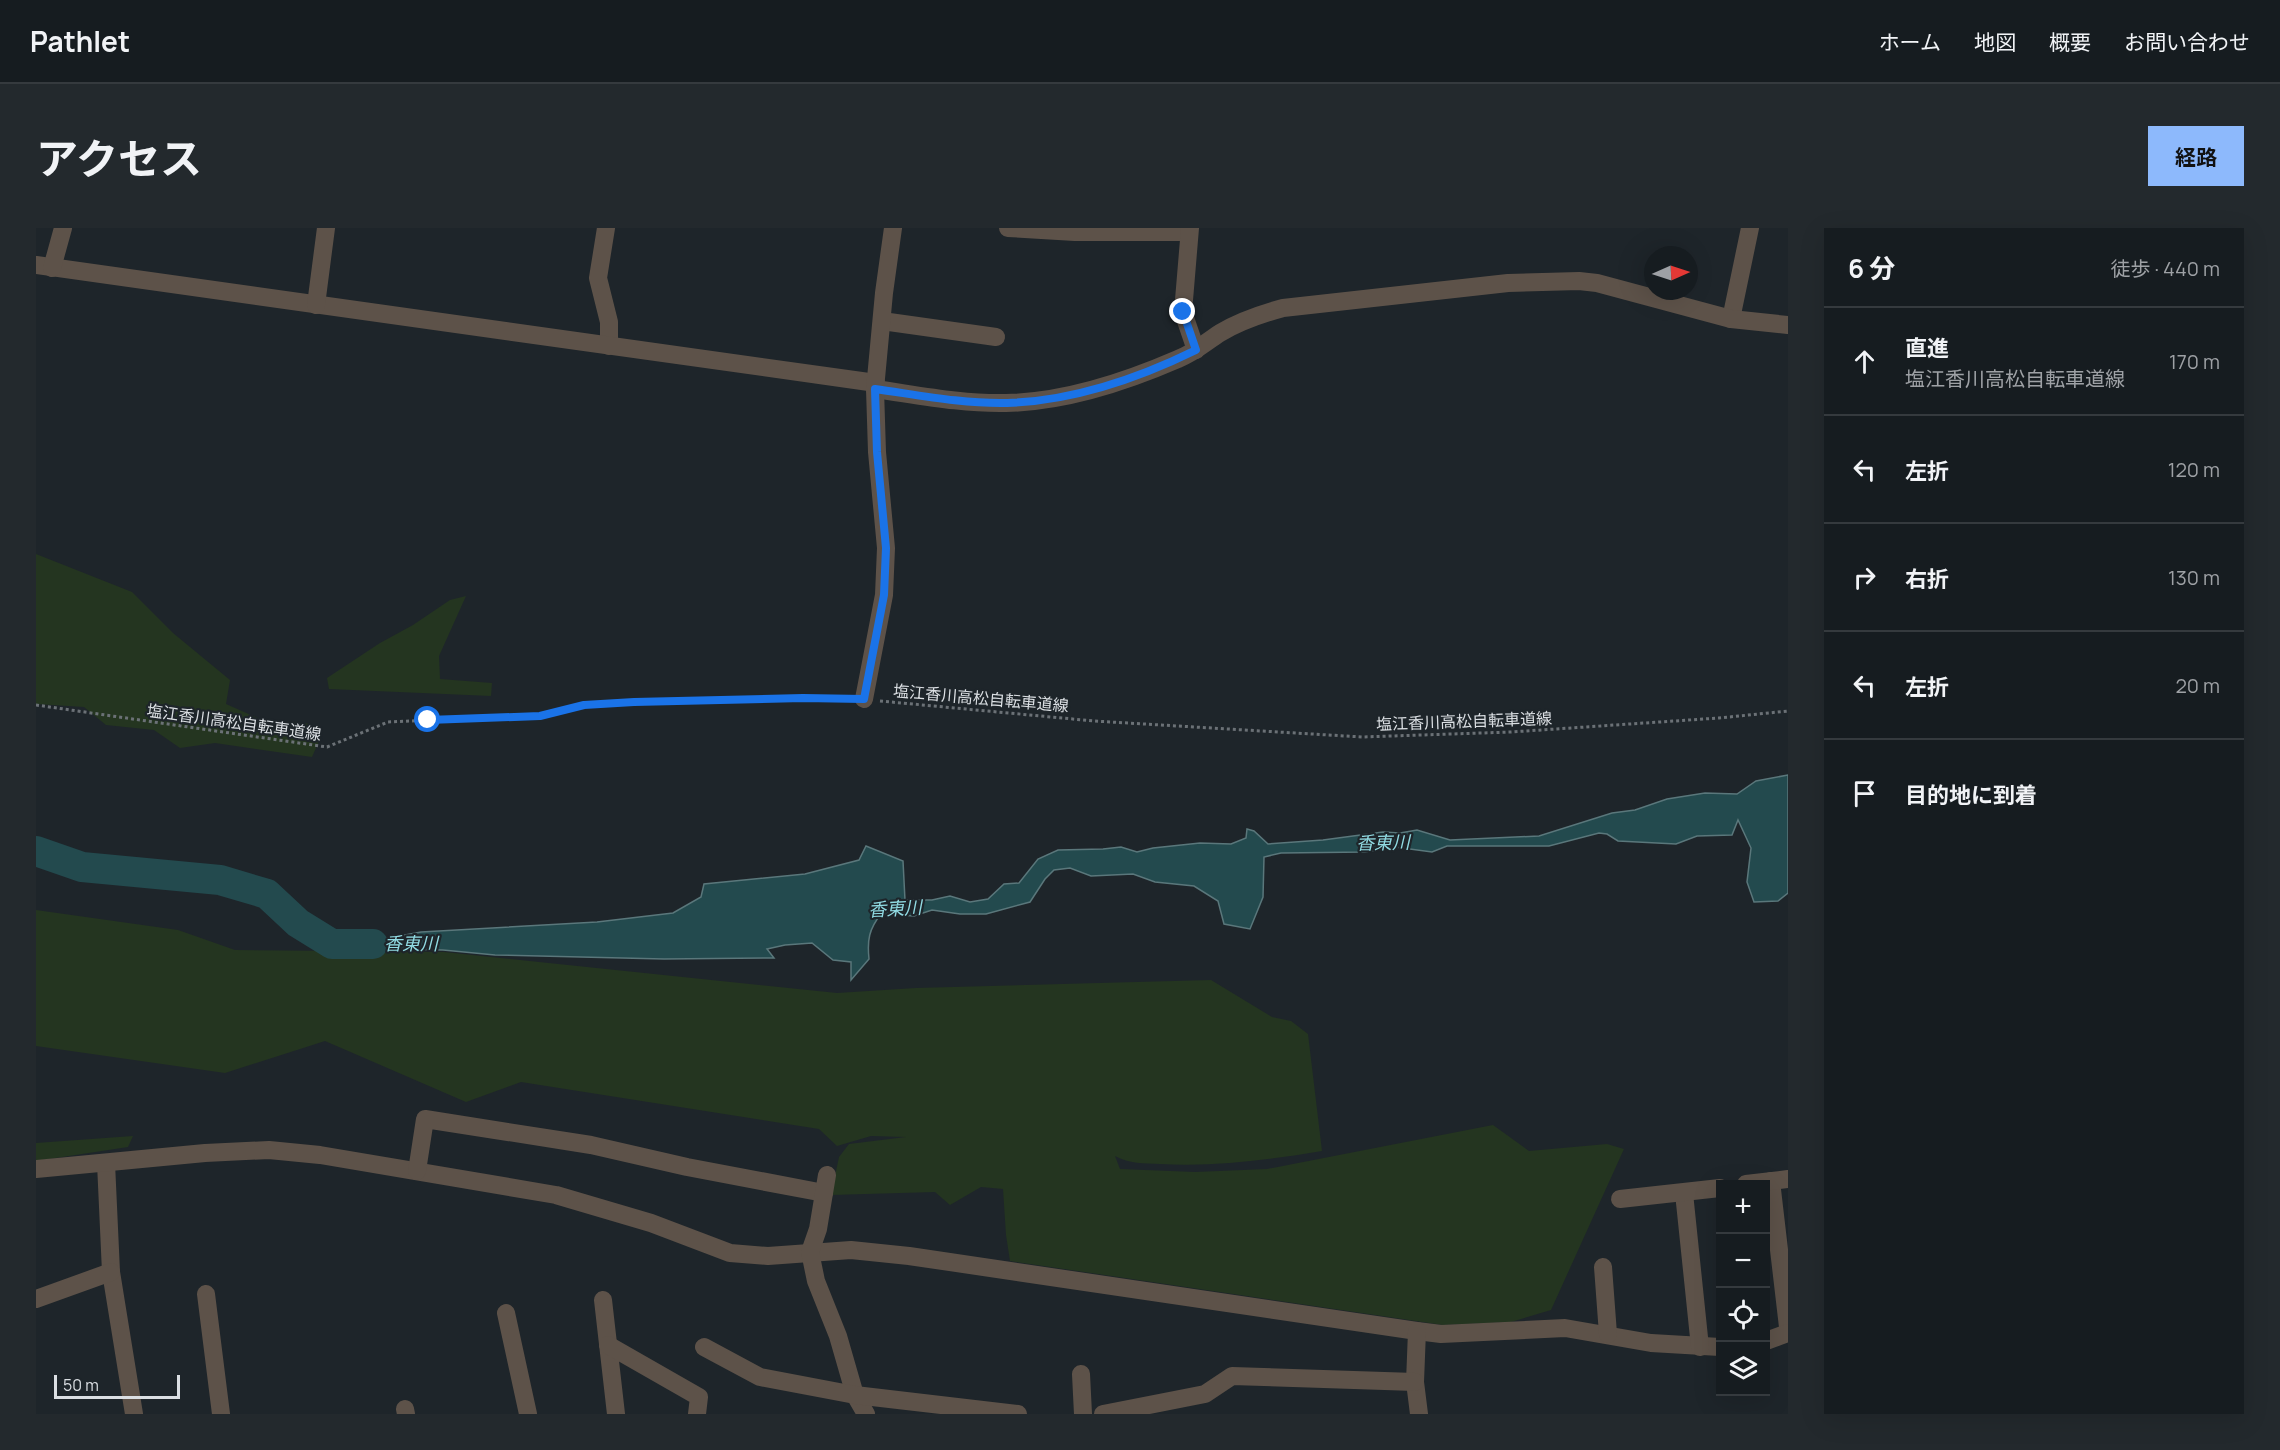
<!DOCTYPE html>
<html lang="ja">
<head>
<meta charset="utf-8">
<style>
	:root { --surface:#161c20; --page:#23292d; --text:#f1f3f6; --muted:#9ea1a5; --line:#353a3e; --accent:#8db9fc }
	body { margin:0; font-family:Manrope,"Noto Sans JP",sans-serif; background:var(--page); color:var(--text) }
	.controls { position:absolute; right:18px; bottom:18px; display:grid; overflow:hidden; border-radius:0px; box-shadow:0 6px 24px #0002 }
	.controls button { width:54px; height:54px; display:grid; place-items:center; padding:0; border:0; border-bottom:2px solid var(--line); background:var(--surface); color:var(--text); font:30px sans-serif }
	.compass { position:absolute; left:1608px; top:18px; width:54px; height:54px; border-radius:50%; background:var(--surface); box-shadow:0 6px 24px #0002; rotate:87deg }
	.scale { position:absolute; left:18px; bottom:15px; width:126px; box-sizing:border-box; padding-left:6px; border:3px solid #dbdfe3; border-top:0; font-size:16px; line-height:21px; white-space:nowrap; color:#dbdfe3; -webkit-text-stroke:4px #1e252a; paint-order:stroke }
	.stop { position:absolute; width:18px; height:18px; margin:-14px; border:4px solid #1a73e8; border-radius:50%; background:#fff }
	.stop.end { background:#1a73e8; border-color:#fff; box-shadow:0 2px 6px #0008 }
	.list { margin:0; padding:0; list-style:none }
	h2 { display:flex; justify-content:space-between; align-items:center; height:78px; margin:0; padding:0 24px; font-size:26px }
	h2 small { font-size:20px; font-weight:400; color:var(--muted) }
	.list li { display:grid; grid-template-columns:39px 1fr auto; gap:18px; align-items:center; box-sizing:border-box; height:108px; padding:0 24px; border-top:2px solid var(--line) }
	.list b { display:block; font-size:22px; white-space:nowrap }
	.list p { margin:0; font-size:20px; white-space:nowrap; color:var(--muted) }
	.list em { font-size:20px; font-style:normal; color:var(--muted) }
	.icon { flex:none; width:33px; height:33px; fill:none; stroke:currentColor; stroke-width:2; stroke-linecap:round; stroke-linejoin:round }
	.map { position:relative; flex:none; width:1752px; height:1186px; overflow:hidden; border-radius:0px }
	header { display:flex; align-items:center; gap:36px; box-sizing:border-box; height:84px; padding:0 30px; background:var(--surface); border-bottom:2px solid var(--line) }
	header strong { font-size:28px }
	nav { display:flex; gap:33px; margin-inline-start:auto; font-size:21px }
	.intro { display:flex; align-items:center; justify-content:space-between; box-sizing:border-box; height:144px; padding:0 36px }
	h1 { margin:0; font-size:42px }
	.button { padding:15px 27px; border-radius:0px; background:var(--accent); color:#111; font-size:21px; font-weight:700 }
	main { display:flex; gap:36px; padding:0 36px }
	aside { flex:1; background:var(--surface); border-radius:0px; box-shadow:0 6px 24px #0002 }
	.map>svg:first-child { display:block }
</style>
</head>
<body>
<header>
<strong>Pathlet</strong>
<nav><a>ホーム</a><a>地図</a><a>概要</a><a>お問い合わせ</a></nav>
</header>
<div class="intro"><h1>アクセス</h1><a class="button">経路</a></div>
<main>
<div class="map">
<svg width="1752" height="1186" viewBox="0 0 1752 1186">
	<rect width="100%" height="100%" fill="#1e252a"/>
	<g fill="#243520">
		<path d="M0 326 96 364 137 405 194 452 190 476 224 491 276 496 283 513 276 529 179 515 144 520 118 502 70 497 48 479 0 476Z"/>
		<path d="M430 368 403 428 404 451 456 455 455 468 293 461 291 450 344 415 377 397 414 372Z"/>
		<path d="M0 682 142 702 199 722 408 724 801 765 880 760 1175 752 1236 789 1255 793 1272 806 1286 923C1232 932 1179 939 1124 936 1108 935 1093 936 1079 928L1084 941 1159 944 1231 941 1457 897 1493 923 1571 916 1588 921 1515 1082 1475 1094 1407 1097 974 1033 970 1007 967 961 945 959 914 977 899 964 795 967 803 929 813 916 870 909 835 908 801 918 783 901 485 854 430 874 289 813 189 845 0 818Z"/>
		<path d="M97 908 92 919 0 933V915Z"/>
	</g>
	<path fill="#234a4e" stroke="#5a777b" stroke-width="1.5" d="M1752 547V665L1742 673 1718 674 1711 654 1715 620 1702 592 1696 607 1661 608 1640 616 1582 613 1571 606 1563 605 1513 618H1411L1396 624 1359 619 1329 624 1245 625 1228 629 1227 669 1214 701 1188 696 1182 673 1158 658 1119 654 1097 646 1055 648 1034 640 1018 642 1009 651 994 674 950 686H924L896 682 878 688 845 686C833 701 831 712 833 731L815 752V734L797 732 776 715 749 717 731 721 738 730 628 731 459 727 407 722 322 720 296 716 353 710 385 704 561 694 637 685 665 669 668 656 769 646 823 632 830 618 867 633 869 672H896L914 668 934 674 952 671 968 656 983 655 1002 631 1022 622 1067 621 1085 619 1101 624 1117 620 1164 615 1195 616 1210 610 1211 601 1218 603 1232 616 1287 612 1347 604 1364 605 1381 602 1414 612 1503 608 1576 585 1599 582 1631 571 1669 565 1701 566 1720 553Z"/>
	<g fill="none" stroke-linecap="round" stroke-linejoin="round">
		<path stroke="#234a4e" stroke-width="30" d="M0 623 46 639 184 652 231 666 262 695 296 716H337"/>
		<g stroke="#6b7176" stroke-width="3" stroke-dasharray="3 3" stroke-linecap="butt">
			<path d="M844 473 1058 493 1326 509 1475 504 1683 490 1752 483"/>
			<path d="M0 477 291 519 352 494 504 487 548 477 598 474 767 470 811 471"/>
		</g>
		<g stroke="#5d5249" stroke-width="18">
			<path d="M570 0 562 50 573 94V118"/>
			<path d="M972 0 1039 4H1153"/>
			<path d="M1154 0 1147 84 1160 122"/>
			<path d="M0 37 840 155"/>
			<path d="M16 40 27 0"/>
			<path d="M280 77 290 0"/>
			<path d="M1695 91 1714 0"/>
			<path d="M846 93 960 109"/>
			<path d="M839 161C882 167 926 176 970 175 1028 174 1089 154 1142 131 1158 125 1170 114 1184 105 1204 93 1225 86 1247 80L1472 55 1543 53 1561 55 1695 91 1752 97"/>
			<path d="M828 471 848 367 850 320 841 224 839 161 848 65 857 0"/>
			<path d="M70 935 75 1044 98 1186"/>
			<path d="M0 941 169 925 233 922 284 927 520 967 615 995 694 1025 732 1028 815 1022 873 1028 1381 1103 1405 1106 1529 1100 1615 1115 1684 1119"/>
			<path d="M381 943 389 891 555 917 651 939 788 965"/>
			<path d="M791 947 782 1001 774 1024 780 1053 802 1108 819 1167 830 1186"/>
			<path d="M1735 953 1752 1099"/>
			<path d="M1710 956 1752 951"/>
			<path d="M1648 965 1664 1119"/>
			<path d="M1584 971 1684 960"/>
			<path d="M1567 1039 1572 1106"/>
			<path d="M170 1066 185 1186"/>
			<path d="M0 1071 75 1044"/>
			<path d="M567 1072 580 1186"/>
			<path d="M470 1085 492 1186"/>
			<path d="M1381 1103 1379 1154 1383 1186"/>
			<path d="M1730 1113 1752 1105"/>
			<path d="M572 1117 663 1169 661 1186"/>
			<path d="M668 1119 724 1149 819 1167 982 1186"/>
			<path d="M1045 1146 1047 1186"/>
			<path d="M369 1181 370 1186"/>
			<path d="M1067 1186 1169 1166 1196 1148 1379 1154"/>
		</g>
	</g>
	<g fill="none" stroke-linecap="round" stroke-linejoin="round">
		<path stroke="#1a73e8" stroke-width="8" d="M392 492 504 488 548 477 598 474 767 470 828 471 848 367 850 320 841 224 839 161C882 167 927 176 971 175 1036 173 1103 150 1160 122L1147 84"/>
	</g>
	<g text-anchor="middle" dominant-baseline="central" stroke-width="4.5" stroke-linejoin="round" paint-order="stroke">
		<g font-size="16" fill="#dbdfe3" stroke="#1e252a">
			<text transform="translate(945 470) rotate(5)">塩江香川高松自転車道線</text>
			<text transform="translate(1428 493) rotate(-2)">塩江香川高松自転車道線</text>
			<text transform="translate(198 494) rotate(8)">塩江香川高松自転車道線</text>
		</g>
		<g font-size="18" font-style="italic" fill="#91dbe3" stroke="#1e252a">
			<text transform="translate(1347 614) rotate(-1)">香東川</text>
			<text transform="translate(859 680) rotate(-3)">香東川</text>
			<text x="375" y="715">香東川</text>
		</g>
	</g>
</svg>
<div class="controls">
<button>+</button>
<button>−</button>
<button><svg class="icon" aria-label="locate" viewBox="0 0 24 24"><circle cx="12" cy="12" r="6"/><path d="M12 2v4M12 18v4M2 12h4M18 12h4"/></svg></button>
<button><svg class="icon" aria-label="layers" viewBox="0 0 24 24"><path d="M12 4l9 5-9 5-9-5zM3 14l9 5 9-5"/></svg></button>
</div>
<svg class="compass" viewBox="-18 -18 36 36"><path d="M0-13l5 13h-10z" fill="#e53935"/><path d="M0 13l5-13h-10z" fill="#9ea1a5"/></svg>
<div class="scale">50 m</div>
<div class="stop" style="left:392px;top:492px"></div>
<div class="stop end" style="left:1147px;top:84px"></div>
</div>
<aside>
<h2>6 分<small>徒歩 · 440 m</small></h2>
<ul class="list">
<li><svg class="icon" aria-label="ahead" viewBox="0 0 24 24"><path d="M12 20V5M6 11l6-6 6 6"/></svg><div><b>直進</b><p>塩江香川高松自転車道線</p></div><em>170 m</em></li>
<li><svg class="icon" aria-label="left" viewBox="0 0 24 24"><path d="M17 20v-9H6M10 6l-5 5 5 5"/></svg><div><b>左折</b></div><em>120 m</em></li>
<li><svg class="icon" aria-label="right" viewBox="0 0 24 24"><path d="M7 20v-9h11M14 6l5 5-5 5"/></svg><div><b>右折</b></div><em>130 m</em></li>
<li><svg class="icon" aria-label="left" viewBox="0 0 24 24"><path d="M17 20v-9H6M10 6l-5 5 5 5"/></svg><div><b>左折</b></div><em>20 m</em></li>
<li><svg class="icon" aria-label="arrive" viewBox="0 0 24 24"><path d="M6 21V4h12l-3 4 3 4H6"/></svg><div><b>目的地に到着</b></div></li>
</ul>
</aside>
</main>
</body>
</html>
